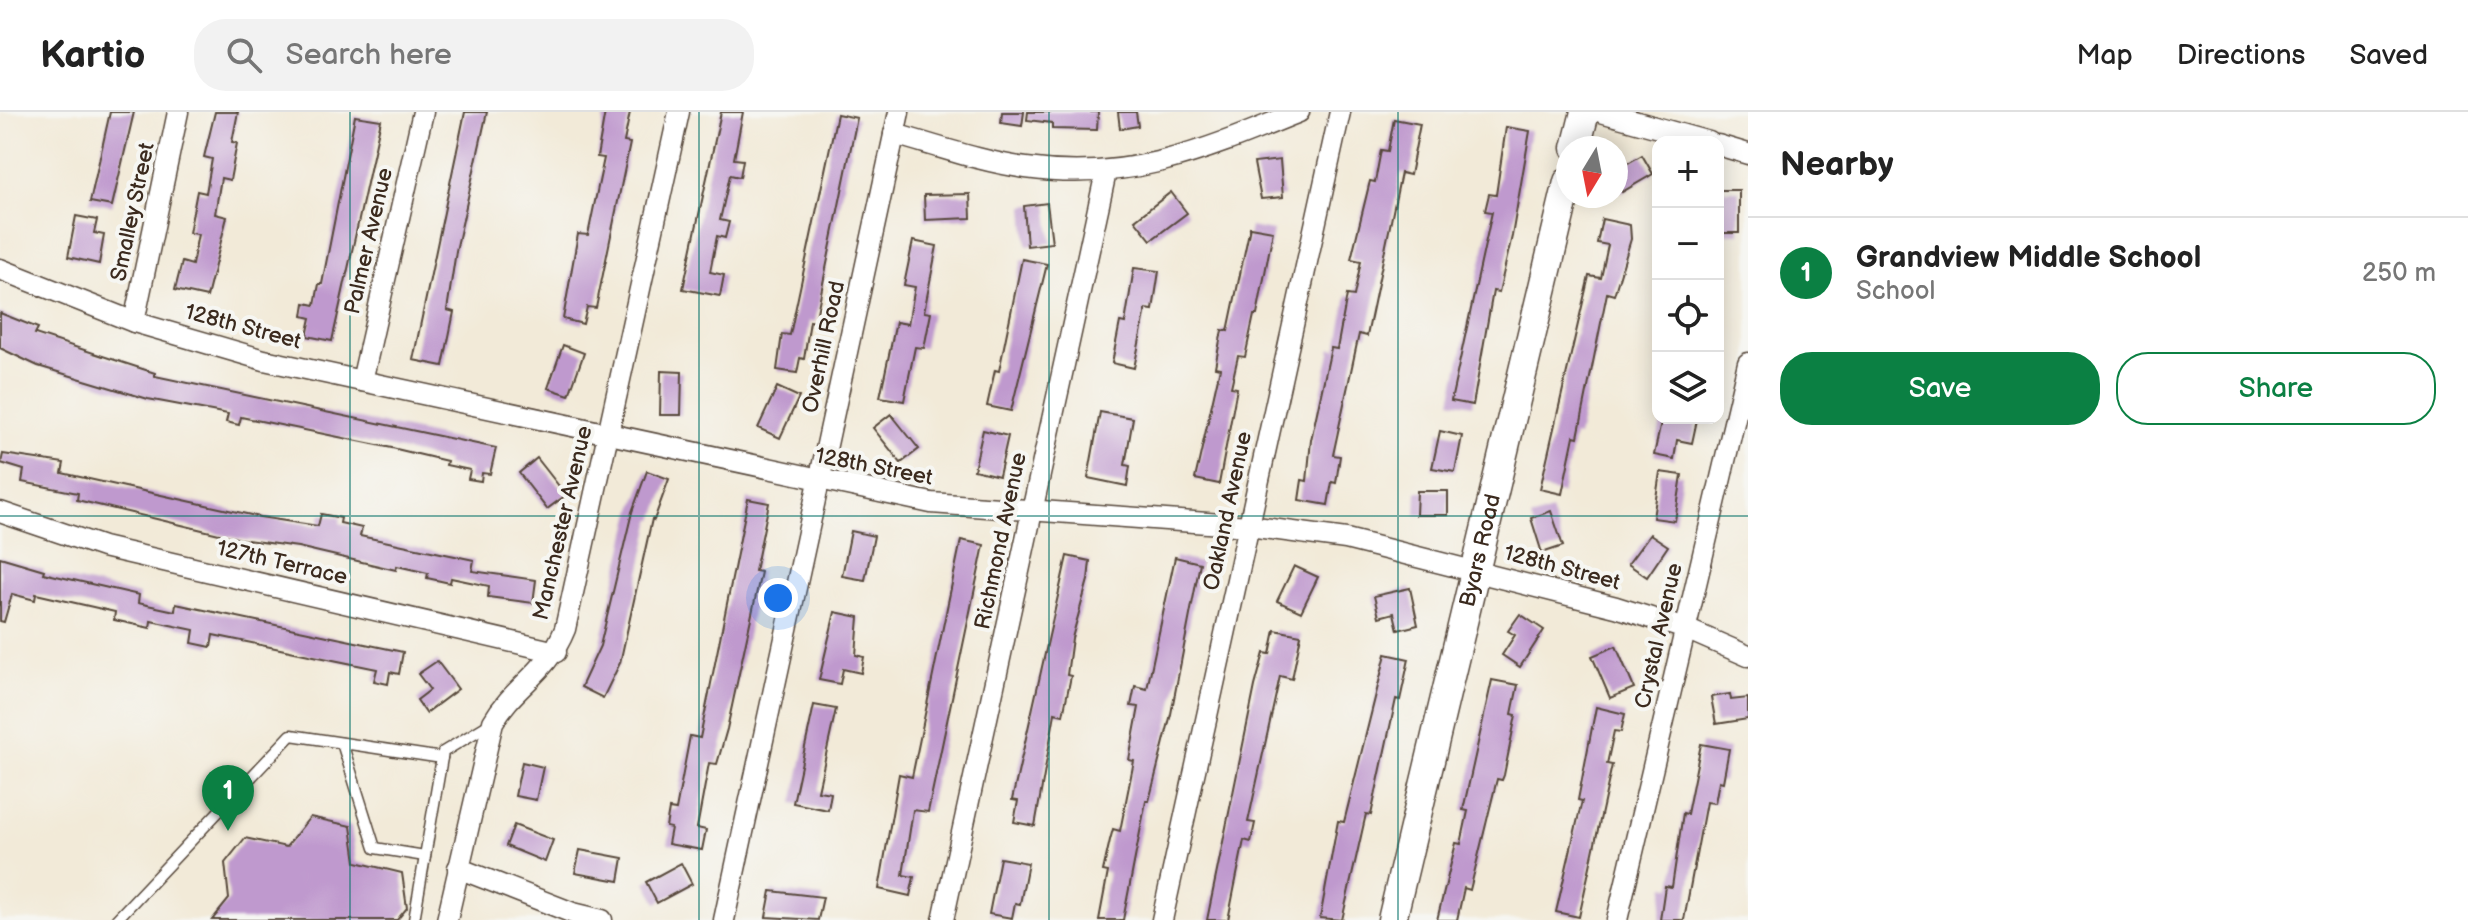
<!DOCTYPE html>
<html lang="en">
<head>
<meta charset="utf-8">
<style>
	:root { --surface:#fff; --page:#f2f2f2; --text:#222; --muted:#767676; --line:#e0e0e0; --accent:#0b8043 }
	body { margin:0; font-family:"Balsamiq Sans",sans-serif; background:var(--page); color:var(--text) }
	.controls { position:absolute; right:24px; top:24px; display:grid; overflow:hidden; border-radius:16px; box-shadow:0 4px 20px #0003 }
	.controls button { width:72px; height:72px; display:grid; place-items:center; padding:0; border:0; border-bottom:2px solid var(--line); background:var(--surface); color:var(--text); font:40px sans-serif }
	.compass { position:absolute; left:1556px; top:24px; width:72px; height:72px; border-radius:50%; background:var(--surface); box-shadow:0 4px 20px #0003; rotate:190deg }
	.you { position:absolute; left:778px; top:486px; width:28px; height:28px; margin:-20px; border:6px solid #fff; border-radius:50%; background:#1a73e8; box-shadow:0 0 0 12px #1a73e833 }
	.badge { display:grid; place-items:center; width:52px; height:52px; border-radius:50%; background:var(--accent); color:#fff; font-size:26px; font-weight:700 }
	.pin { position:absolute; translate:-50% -66px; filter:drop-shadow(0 2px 4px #0008) }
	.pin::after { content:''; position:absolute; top:42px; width:28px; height:24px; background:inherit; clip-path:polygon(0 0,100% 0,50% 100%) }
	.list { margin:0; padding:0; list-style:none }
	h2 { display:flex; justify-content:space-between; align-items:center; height:104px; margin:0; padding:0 32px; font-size:34px }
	h2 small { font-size:26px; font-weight:400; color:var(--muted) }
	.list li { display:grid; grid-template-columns:52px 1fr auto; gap:24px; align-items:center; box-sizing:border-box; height:112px; padding:0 32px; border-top:2px solid var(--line) }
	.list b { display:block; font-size:30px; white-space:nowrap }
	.list p { margin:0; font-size:26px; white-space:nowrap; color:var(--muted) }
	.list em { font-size:26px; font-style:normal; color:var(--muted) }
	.actions { display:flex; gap:16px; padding:24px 32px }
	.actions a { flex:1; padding:18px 0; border:2px solid var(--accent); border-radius:32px; text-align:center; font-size:28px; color:var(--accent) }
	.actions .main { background:var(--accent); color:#fff }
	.icon { flex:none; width:44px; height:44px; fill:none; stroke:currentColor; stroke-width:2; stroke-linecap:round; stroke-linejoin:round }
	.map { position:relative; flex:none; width:1748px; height:808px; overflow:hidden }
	header { display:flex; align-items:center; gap:48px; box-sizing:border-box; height:112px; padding:0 40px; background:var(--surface); border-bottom:2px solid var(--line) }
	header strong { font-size:38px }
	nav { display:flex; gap:44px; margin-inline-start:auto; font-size:28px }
	.search { width:560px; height:72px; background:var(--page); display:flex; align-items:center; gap:20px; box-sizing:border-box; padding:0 28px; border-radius:32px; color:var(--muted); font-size:30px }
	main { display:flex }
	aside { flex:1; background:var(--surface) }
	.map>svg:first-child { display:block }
</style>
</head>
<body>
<header>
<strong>Kartio</strong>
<div class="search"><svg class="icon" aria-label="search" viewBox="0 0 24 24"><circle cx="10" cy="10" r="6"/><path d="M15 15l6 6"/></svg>Search here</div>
<nav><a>Map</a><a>Directions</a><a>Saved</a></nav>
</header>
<main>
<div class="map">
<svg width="1748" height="808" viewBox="0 0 1748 808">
	<rect width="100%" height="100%" fill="#f6f6f2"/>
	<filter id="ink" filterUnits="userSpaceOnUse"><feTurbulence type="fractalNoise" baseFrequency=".0125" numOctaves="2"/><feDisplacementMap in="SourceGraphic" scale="16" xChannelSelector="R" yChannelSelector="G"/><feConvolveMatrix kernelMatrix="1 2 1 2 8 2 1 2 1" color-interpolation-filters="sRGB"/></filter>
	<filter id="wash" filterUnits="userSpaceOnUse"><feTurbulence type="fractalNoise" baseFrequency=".006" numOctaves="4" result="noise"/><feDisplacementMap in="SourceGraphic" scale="32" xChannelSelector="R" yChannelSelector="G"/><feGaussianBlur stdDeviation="1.8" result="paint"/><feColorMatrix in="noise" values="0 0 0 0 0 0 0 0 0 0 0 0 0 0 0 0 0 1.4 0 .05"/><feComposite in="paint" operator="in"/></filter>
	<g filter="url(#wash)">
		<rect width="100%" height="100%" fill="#f2ead8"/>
		<g id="blocks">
			<g fill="#bf99ce">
				<path d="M110 0H134L112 94 90 90Z"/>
				<path d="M215 0H238L232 30 237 31 230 68 221 66 215 102 227 105 207 185 175 178 182 150 192 153 198 122 189 121 197 79 206 81 212 47 204 45Z"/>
				<path d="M465 0H487L456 139 447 198 454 200 443 254 413 248Z"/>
				<path d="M605 0H630L624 30 630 31 596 196 587 195 583 212 563 207 578 122 588 123 604 46 597 45Z"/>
				<path d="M721 0H743L734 47 743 48 740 65 730 63 720 108 729 110 725 126 717 124 710 160 724 163 720 184 683 177Z"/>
				<path d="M1002 0H1024L1022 14 1001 11Z"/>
				<path d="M1028 0H1098L1097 18 1052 17V11L1027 8Z"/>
				<path d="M1118 0H1136L1138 14 1120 17Z"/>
				<path d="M837 2 857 6 815 210 810 209 804 247 800 246 797 261 777 258 782 222 790 223Z"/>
				<path d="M355 4 381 8 332 229 307 224 311 206 303 204 305 191 315 193 319 172H322Z"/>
				<path d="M1394 7 1420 12 1410 63 1401 61 1367 224 1359 222 1333 343 1340 344 1336 371 1332 370 1328 393 1299 388 1302 368 1307 369 1311 328 1331 236 1337 237 1347 183 1354 184 1361 149 1351 147 1370 69 1375 70 1381 38 1388 39Z"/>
				<path d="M1506 15 1530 19 1512 124 1499 180 1493 179 1473 293 1451 289 1492 100 1485 99 1489 82 1496 83Z"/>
				<path d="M1642 43 1653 62 1622 80 1616 69V58Z"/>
				<path d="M1280 48 1283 85 1261 87 1254 51Z"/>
				<rect x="1718" y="78" width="21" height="43"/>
				<path d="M1171 80 1187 101 1151 128 1135 108Z"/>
				<path d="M970 82 971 106 925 108 924 83Z"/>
				<path d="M1047 91 1052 131 1027 134 1024 94Z"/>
				<path d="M76 104 97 108 94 121 104 123 99 152 68 145Z"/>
				<path d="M1602 107 1630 113 1631 127 1614 183 1607 181 1578 325 1574 324 1562 382 1540 377 1589 164 1601 166 1608 133 1597 131Z"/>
				<path d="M1250 115 1273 119 1257 203H1254L1245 245 1238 244 1231 275 1237 276 1219 372 1195 367 1220 256 1215 255 1222 218 1228 219Z"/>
				<path d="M913 129 937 134 924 200 931 201 924 236 915 235 904 289 880 285 896 210 908 212 915 175 904 173Z"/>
				<path d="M1022 147 1047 152 1011 299 987 294 995 258 999 259Z"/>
				<path d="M1134 156 1159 159 1153 198 1146 197 1134 256 1112 251 1120 210 1125 211Z"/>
				<path d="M0 201 38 216 35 222 155 261V264L496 336 490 362 482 361 481 369 468 367 470 358 446 353 447 349 392 336 241 305 239 313 226 310 228 302 148 287 38 254 0 236Z"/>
				<path d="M563 233 584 241 569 283 548 276Z"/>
				<path d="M661 259 682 260 681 303H660Z"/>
				<path d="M777 275 799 285 780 326 758 316Z"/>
				<path d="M1100 300 1133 306 1125 353 1130 354 1127 374 1088 366Z"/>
				<path d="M891 302 919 337 901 351 873 316Z"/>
				<path d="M1662 306 1697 308 1692 331 1677 328 1674 347 1654 343Z"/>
				<path d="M983 318 1008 324 999 364 974 358Z"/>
				<path d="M1440 319 1462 324 1455 360 1432 356Z"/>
				<path d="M3 342 64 351 62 361 260 405 318 414 321 402 341 406 340 411 362 416 360 424 474 448 472 459 536 468 533 491 488 485 489 474 451 466 450 471 427 466 428 461 397 454 396 458 298 435 240 427 77 388 78 381 22 370 24 358 1 351Z"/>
				<path d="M537 346 566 383 547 397 519 361Z"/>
				<path d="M647 359 669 367 654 408 652 407 620 551 603 586 581 575 600 534 632 400Z"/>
				<path d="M1660 360 1682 363 1675 409 1653 406Z"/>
				<path d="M1417 379H1448V403H1416Z"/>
				<path d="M748 387 769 391 755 459 761 460 727 617 717 652 709 651 697 716 706 718 702 738 668 732 671 716 666 715 669 697 676 698 690 624 700 626Z"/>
				<path d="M1551 399 1563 434 1542 441 1531 406Z"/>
				<path d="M851 419 874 424 865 468 842 464Z"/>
				<path d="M1650 422 1668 434 1647 465 1628 452Z"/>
				<path d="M961 428 984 433 928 700 913 698 903 763 914 765 910 784 879 777 899 662 912 665Z"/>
				<path d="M1067 444 1090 449 1088 468 1072 526 1067 563 1071 564 1063 603 1055 601 1035 714 1014 710 1018 689 1012 688Z"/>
				<path d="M0 445 44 458 43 461 139 483 138 491 175 499 176 492 403 540 399 562 390 560 388 572 374 569 377 557 338 549 213 523 211 535 192 531 194 518 151 509 150 516 114 508 115 500 36 482 35 488 12 482 4 510 0 509Z"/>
				<path d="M1175 445 1200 451 1171 602 1149 689H1146L1123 808H1099L1108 760 1103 759 1110 728 1113 717 1120 719 1134 649 1129 648 1139 595 1131 594 1135 574 1147 577Z"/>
				<path d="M1294 454 1318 465 1301 500 1277 489Z"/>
				<path d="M1410 476 1418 513 1398 518 1394 501 1379 505 1374 484Z"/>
				<path d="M835 500 859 505 856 543 864 545 861 561 843 557 840 572 819 568Z"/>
				<path d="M1520 502 1544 518 1520 555 1502 543 1515 523 1508 519Z"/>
				<path d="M1275 518 1301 523 1292 567 1280 564 1248 710 1255 711 1251 730 1244 728 1228 808H1207L1255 574 1264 541 1270 542Z"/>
				<path d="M1616 534 1634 576 1610 586 1592 544Z"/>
				<path d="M1386 542 1409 547 1400 588 1396 587 1371 703 1366 702 1342 808 1320 806 1338 709 1344 710Z"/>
				<path d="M437 549 458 577 426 601 417 588 430 578 418 562Z"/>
				<path d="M1492 568 1518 573 1512 602 1516 603 1504 663 1502 668 1497 667 1470 778 1464 776 1457 808H1437L1456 731 1461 732 1468 699 1463 698Z"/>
				<path d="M1730 582 1731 588 1748 586V607L1716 612 1711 585Z"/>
				<path d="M814 593 836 597 818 679 831 681 828 698 793 691Z"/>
				<path d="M1596 595 1625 602 1621 620 1614 619 1607 652 1612 653 1579 805 1556 800 1582 689 1578 688Z"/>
				<path d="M1701 632 1729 637 1723 670 1719 669 1715 691 1706 690 1684 808H1660L1665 774 1672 775 1683 701 1687 702Z"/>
				<path d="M522 650 543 655 536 688 515 684Z"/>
				<path d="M310 705 351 714 356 750 402 761 407 796 397 808H212L229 787 225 751 245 726 286 735Z"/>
				<path d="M514 713 553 728 545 750 506 734Z"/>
				<path d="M580 738 623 746 619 769 575 761Z"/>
				<path d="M1000 746 1028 751 1020 792 1015 791 1012 806 989 802Z"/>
				<path d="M681 751 692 772 657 791 646 770Z"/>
				<path d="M771 779 823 785 818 808 766 805Z"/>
			</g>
		</g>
	</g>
	<g filter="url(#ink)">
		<use href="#blocks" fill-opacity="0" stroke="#56473a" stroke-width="2"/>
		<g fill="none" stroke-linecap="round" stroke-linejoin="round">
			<defs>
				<g id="lane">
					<path d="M342 631 375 736 425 744"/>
					<path d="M116 808 291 623 442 646"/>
					<path d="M414 808 443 640 491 611"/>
				</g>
				<g id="street">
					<path d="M1601 0 1709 30"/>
					<path d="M894 22C937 34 982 50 1026 56 1130 71 1206 38 1299 0"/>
					<path d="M1718 33 1748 42"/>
					<path d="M0 157 134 210 264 248 931 391 1249 414 1346 427 1616 495 1686 517 1748 544"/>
					<path d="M134 210 178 0"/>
					<path d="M362 269 423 0"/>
					<path d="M0 400 103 435 556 540"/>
					<path d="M458 756 573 801 602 808"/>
					<path d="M447 808 493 610C514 573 547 562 565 517L679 0"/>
					<path d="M724 808 899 0"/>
					<path d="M943 808 1106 60"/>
					<path d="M1162 808 1340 0"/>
					<path d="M1617 808 1748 251"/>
				</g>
				<g id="secondary">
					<path d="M1576 36 1585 0"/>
					<path id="s1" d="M1392 808 1568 70"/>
				</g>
			</defs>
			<use href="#lane" stroke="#56473a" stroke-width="13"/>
			<use href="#street" stroke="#56473a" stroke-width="23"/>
			<use href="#secondary" stroke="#56473a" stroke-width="31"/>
			<use href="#lane" stroke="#fff" stroke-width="10"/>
			<use href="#street" stroke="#fff" stroke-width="20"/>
			<use href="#secondary" stroke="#fff" stroke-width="28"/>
		</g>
	</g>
	<path fill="none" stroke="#0f766e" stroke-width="2" stroke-opacity="0.55" d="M350 0V808M699 0V808M1049 0V808M1398 0V808M0 404H1748"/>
	<g text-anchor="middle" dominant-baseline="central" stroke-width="8" stroke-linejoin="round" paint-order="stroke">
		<g font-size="22" fill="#3b2a1e" stroke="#f6f6f2">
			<text transform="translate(133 100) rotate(-78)">Smalley Street</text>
			<text transform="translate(369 129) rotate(-77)">Palmer Avenue</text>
			<text transform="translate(243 215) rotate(15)">128th Street</text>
			<text transform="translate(824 235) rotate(-78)">Overhill Road</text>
			<text transform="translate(874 355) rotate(11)">128th Street</text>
			<text transform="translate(1228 399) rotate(-78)">Oakland Avenue</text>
			<text transform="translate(563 411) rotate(-77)">Manchester Avenue</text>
			<text transform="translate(1001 429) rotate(-78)">Richmond Avenue</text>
			<text stroke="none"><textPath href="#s1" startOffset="380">Byars Road</textPath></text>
			<text transform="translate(282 451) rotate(13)">127th Terrace</text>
			<text transform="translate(1562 456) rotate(15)">128th Street</text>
			<text transform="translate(1659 524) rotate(-77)">Crystal Avenue</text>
		</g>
	</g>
</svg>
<div class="controls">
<button>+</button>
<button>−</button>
<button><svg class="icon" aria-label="locate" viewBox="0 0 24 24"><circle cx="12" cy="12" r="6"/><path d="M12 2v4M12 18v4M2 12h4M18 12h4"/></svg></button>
<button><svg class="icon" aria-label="layers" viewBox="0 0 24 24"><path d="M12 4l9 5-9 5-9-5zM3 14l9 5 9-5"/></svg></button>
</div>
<svg class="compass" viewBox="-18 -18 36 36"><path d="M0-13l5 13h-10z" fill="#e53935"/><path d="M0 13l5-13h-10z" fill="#767676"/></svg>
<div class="you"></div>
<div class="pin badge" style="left:228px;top:719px">1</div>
</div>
<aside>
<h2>Nearby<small></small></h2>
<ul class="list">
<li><span class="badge">1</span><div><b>Grandview Middle School</b><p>School</p></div><em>250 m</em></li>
</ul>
<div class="actions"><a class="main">Save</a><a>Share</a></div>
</aside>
</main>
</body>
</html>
